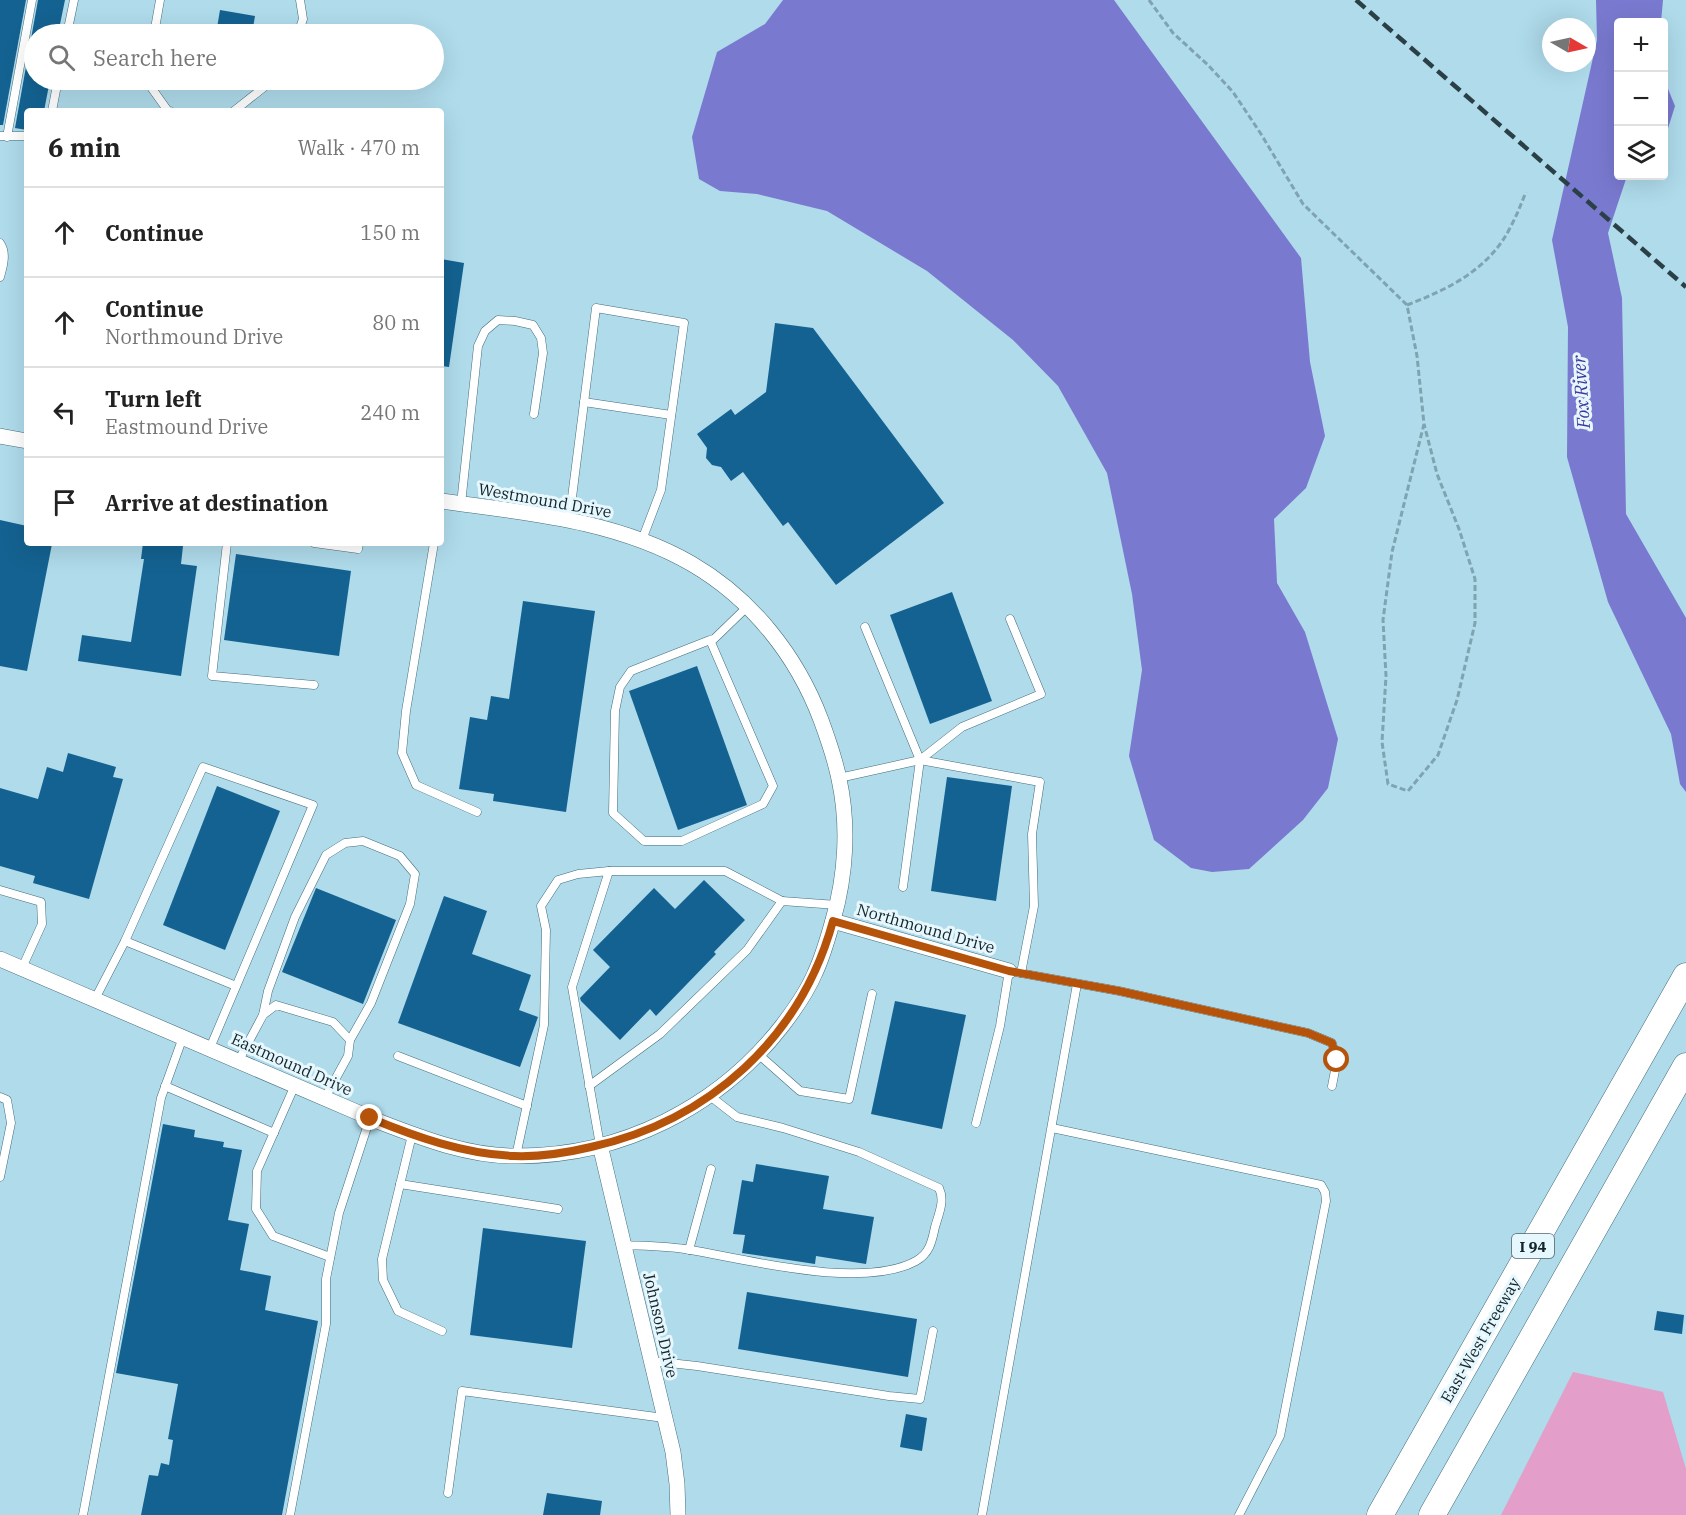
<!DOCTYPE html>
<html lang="en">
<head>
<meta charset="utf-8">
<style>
	:root { --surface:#fff; --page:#f6f6f6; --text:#222; --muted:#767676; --line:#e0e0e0 }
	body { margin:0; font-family:"IBM Plex Serif",serif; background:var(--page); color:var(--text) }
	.controls { position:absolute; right:18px; top:18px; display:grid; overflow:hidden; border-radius:6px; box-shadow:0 6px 24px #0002 }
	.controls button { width:54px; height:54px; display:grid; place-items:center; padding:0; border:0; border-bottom:2px solid var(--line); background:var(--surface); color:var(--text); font:30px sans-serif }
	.compass { position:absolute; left:1542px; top:18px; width:54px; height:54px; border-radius:50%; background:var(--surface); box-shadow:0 6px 24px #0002; rotate:99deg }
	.stop { position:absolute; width:18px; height:18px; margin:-14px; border:4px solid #b45309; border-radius:50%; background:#fff }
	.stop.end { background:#b45309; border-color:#fff; box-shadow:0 2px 6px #0008 }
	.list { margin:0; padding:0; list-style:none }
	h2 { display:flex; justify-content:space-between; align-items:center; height:78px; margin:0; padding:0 24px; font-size:26px }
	h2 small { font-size:20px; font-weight:400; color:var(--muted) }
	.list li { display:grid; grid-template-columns:39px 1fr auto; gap:18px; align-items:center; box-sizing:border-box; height:90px; padding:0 24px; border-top:2px solid var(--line) }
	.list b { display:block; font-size:22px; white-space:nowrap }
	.list p { margin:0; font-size:20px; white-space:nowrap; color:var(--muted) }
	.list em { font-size:20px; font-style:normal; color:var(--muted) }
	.icon { flex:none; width:33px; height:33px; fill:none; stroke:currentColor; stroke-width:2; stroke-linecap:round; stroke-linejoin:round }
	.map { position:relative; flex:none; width:1686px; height:1515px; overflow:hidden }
	.search { position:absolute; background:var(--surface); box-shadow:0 6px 24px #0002; left:24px; top:24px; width:420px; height:66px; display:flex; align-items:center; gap:15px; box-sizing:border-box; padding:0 21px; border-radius:33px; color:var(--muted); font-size:22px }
	.panel { position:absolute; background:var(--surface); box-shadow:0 6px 24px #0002; left:24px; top:108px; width:420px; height:438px; border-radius:6px }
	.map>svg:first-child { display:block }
</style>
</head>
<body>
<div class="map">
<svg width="1686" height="1515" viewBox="0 0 1686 1515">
	<rect width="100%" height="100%" fill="#afdbeb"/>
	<path fill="#e39ec9" d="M1573 1372 1663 1392 1686 1469V1515H1501Z"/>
	<g fill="#7979d0">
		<path d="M783 0H1114L1301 258 1310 362 1325 436 1306 488 1274 519 1277 583 1305 632 1338 739 1328 788 1303 820 1249 869 1212 872 1191 868 1154 840 1129 756 1142 670 1132 594 1107 473 1058 386 1013 340 927 271 827 211 757 194 720 191 699 179 692 137 717 52 765 24Z"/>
		<path d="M1596 0H1663L1661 22H1618V176H1627L1608 233 1622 298 1626 514 1686 618V792L1680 784 1671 734 1608 602 1567 457 1568 327 1552 240 1597 40Z"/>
		<path d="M1664 79 1675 106 1664 141Z"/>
	</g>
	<g fill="#146291">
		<path d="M0 0H26L3 125H0Z"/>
		<path d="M38 0H65L58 34H34V80H50L44 111H27V130L15 128Z"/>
		<path d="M220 10 255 16 252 34H216Z"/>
		<path d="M441 259 464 263 449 367 441 366Z"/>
		<path d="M775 323 813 328 944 503 836 585 788 522 783 526 743 472 731 481 721 467 712 465 706 458 707 448 697 434 731 409 735 415 766 392Z"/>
		<path d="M0 520 27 526V543L52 544 27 671 0 666Z"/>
		<path d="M143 543 183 546 181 564 197 566 181 676 78 661 82 635 131 642 144 559H141Z"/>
		<path d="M236 554 351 571 339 656 224 640Z"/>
		<path d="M952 592 992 701 930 724 890 615Z"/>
		<path d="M523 601 595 611 566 812 493 801 494 794 459 789 470 717 487 720 491 696 509 699Z"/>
		<path d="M697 666 747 805 678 830 629 691Z"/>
		<path d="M68 753 116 767 113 777 123 779 89 899 33 883 35 876 0 866V788L38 799 47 767 63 772Z"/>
		<path d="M947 777 1012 786 996 901 931 891Z"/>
		<path d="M217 786 280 811 225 950 163 925Z"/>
		<path d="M704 880 745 920 714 952 716 954 656 1016 650 1009 620 1040 581 1001 580 998 610 967 593 950 654 888 675 909Z"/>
		<path d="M316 888 396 920 363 1004 282 972Z"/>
		<path d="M444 896 487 911 472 954 531 975 519 1010 538 1017 520 1067 398 1023Z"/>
		<path d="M895 1001 966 1015 942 1129 871 1114Z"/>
		<path d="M163 1124 195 1130 194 1137 224 1142 223 1147 242 1150 228 1220 249 1224 240 1270 271 1276 265 1310 318 1321 282 1515H141L149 1475 158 1476 161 1463 169 1465 173 1440 168 1439 178 1384 116 1373Z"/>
		<path d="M756 1164 829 1176 823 1209 874 1217 866 1264 816 1256 815 1264 742 1253 745 1235 733 1234 742 1180 753 1182Z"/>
		<path d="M483 1228 586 1241 572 1348 470 1335Z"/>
		<path d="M747 1292 917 1319 908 1377 738 1349Z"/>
		<path d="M1657 1311 1684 1315 1682 1334 1654 1330Z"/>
		<path d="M906 1414 927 1418 922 1451 900 1447Z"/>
		<path d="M547 1493 602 1501 600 1515H543Z"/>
	</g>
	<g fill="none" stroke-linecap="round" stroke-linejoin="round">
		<defs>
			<g id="lane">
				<path d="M67 34 74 0"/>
				<path d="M154 34 160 0"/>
				<path d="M298 34 303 19 300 0"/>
				<path d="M149 80 148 83 168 111H170"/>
				<path d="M52 111 58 80"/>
				<path d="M234 111 273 80"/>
				<path d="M0 136H27"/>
				<path d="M7 137 32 0"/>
				<path d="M0 243C7 253 3 266 0 277"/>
				<path d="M584 402 671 415"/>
				<path d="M461 504 478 346 485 331 498 320 515 321 533 325 541 338 543 353 534 414"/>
				<path d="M569 521 596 308 684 323 661 490 642 540"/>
				<path d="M227 543 212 676 314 685"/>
				<path d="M314 543 358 549 359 543"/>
				<path d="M434 543 406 711 402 753 416 785 477 812"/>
				<path d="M865 627 920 760 903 887"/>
				<path d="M710 640 773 786 763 804 682 841H644L613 813 615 711 620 687 631 671 710 640 714 639 747 607"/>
				<path d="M920 760 1040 782 1032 834 1034 906 1021 973"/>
				<path d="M839 778 920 760 962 727 1041 694 1010 619"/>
				<path d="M609 871H725L782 901"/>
				<path d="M0 890 41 902 42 924 22 968"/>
				<path d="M125 941 236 986"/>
				<path d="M95 999 125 941 203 767 313 805 210 1048"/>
				<path d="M263 1015 268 991 295 917 326 855 345 843 363 841 400 856 415 874 410 904 371 1003 350 1040"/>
				<path d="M758 1054 800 1091 849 1099 872 994"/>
				<path d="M398 1056 527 1106"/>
				<path d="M239 1060 263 1015 276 1005 333 1022 350 1040 348 1056 325 1098"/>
				<path d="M295 1085 257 1171 256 1209 273 1236 330 1257"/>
				<path d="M165 1086 274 1133"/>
				<path d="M589 1086 660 1034 747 950 782 901 837 905"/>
				<path d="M0 1097 7 1100 11 1123 0 1177"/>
				<path d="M976 1123 1000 1026 1009 971 1119 991 1308 1033 1332 1043 1337 1060 1332 1086"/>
				<path d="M1052 1128 1321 1185 1325 1192 1326 1201 1280 1436 1239 1515"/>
				<path d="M412 1135 382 1259 383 1280 398 1311 442 1331"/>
				<path d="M516 1156 544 1025 546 930 541 906 558 880 578 874 609 871 572 987 600 1145"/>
				<path d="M400 1184 558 1209"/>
				<path d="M623 1245C645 1246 669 1246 691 1250 749 1260 863 1290 916 1261 930 1253 932 1241 935 1227 939 1213 945 1201 939 1188L859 1152 783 1128 737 1117 710 1096"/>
				<path d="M689 1250 711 1169"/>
				<path d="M651 1361 697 1366 889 1396 920 1399 933 1331"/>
				<path d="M448 1493 462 1391 664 1418"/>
				<path d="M83 1515 161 1098 183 1037"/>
				<path d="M290 1515 326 1324V1279L339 1213 370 1118"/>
				<path d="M982 1515 1077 984"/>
			</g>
			<g id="street">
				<path d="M0 436 27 441"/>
				<path d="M833 921 1009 971"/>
				<path d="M0 959 380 1122C424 1139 471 1157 518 1156 622 1156 719 1107 782 1026 795 1009 807 992 815 973 823 956 828 938 833 920 846 875 849 825 839 779 835 759 828 739 821 720 797 656 752 599 692 564 616 520 527 513 441 501"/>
				<path d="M600 1145 673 1452 677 1484 678 1515"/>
			</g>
			<g id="highway">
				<path d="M1380 1515 1686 976"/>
				<path d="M1432 1515 1686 1066"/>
			</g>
		</defs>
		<use href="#lane" stroke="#446d7b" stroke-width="9"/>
		<use href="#street" stroke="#446d7b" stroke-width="16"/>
		<use href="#highway" stroke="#446d7b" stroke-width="27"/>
		<g stroke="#7fa3b0" stroke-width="3" stroke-dasharray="6 3" stroke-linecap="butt">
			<path d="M1149 0 1173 33 1208 65 1233 92 1261 134 1303 204 1407 305 1417 356 1424 424 1392 552 1383 620 1386 676 1382 742 1388 784 1408 791 1438 755 1457 700 1475 623V579L1459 529 1437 474 1424 424"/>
			<path d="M1407 305C1449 289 1490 269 1511 226 1517 215 1521 204 1526 192"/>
		</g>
		<use href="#lane" stroke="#fff" stroke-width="8"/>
		<use href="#street" stroke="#fff" stroke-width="15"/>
		<use href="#highway" stroke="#fff" stroke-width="26"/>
		<path stroke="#2a4046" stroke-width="4.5" stroke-dasharray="12 6" stroke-linecap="butt" d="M1356 0 1686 287"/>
	</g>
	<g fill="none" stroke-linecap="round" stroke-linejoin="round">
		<path stroke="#b45309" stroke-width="8" d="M370 1118C416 1137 464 1154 514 1156 540 1157 566 1153 591 1147 709 1121 801 1038 833 921L1009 971 1119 991 1308 1033 1332 1043 1337 1060"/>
	</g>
	<g text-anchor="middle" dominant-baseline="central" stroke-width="6" stroke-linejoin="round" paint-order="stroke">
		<rect fill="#e6f7fe" stroke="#52646a" stroke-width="1.5" x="1512" y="1234" width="42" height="24" rx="4.5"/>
		<g font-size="15" font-weight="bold" fill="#13252a">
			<text x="1533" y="1246">I 94</text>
		</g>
		<g font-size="16" fill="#13252a" stroke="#e6f7fe">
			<text transform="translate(545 500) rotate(10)">Westmound Drive</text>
			<text transform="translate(926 928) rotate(16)">Northmound Drive</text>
			<text transform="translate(292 1064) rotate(24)">Eastmound Drive</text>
			<text transform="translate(661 1325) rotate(77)">Johnson Drive</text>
			<text transform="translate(1480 1340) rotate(-60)">East-West Freeway</text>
		</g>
		<g font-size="18" font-style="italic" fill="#41369c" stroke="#e6f7fe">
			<text transform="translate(1581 392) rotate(-94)">Fox River</text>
		</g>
	</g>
</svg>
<div class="controls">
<button>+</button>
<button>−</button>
<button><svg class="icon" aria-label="layers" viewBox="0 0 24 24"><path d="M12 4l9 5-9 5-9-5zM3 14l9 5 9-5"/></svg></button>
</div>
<svg class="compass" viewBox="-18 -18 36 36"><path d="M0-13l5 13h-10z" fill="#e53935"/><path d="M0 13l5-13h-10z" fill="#767676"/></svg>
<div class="stop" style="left:1337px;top:1060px"></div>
<div class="stop end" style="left:370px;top:1118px"></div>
<div class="search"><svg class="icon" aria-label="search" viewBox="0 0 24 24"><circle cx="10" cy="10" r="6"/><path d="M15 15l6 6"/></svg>Search here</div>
<section class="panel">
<h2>6 min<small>Walk · 470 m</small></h2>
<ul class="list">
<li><svg class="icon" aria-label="ahead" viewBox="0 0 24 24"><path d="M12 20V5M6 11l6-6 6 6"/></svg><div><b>Continue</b></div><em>150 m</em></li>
<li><svg class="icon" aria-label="ahead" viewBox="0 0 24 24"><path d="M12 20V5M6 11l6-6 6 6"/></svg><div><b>Continue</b><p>Northmound Drive</p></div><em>80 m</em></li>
<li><svg class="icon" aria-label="left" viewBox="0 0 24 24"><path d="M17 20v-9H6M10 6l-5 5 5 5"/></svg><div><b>Turn left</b><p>Eastmound Drive</p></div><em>240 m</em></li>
<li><svg class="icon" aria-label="arrive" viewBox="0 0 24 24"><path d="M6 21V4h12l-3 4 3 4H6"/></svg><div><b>Arrive at destination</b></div></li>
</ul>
</section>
</div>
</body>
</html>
